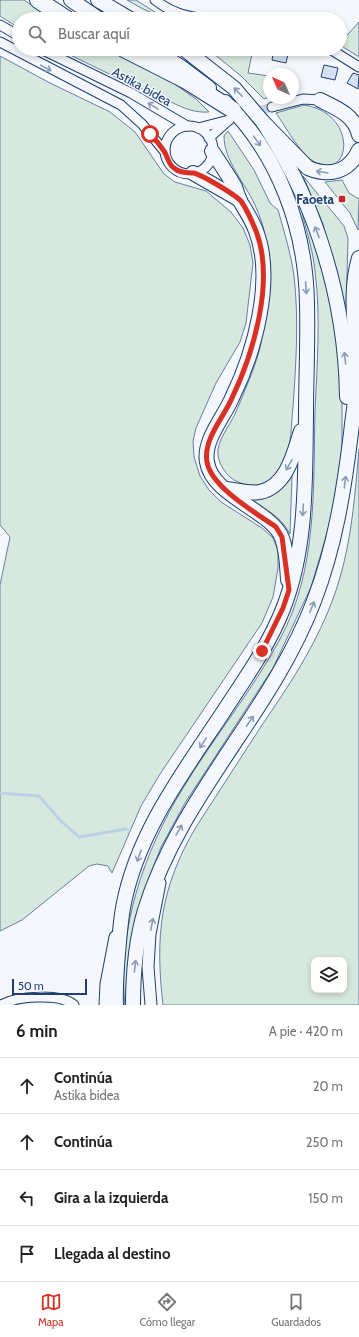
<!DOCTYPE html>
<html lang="es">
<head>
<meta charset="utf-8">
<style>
	:root { --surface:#fff; --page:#f6f6f6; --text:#222; --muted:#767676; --line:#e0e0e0; --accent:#d93025 }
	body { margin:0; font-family:Cabin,sans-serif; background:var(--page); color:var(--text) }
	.controls { position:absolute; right:12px; bottom:12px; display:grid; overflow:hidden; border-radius:8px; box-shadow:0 2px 6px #0003 }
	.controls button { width:36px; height:36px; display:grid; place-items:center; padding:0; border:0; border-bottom:1px solid var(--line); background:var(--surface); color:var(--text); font:20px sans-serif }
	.compass { position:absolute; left:263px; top:68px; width:36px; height:36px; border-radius:50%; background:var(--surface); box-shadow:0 2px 6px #0003; rotate:315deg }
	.scale { position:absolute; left:12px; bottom:10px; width:75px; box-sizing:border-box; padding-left:4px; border:2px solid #1d3f73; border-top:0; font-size:11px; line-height:14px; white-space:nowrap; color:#1d3f73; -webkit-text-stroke:3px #f4f7fb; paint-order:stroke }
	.stop { position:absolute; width:12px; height:12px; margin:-9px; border:3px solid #d93025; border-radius:50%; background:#fff }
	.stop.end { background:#d93025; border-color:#fff; box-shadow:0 1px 4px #0008 }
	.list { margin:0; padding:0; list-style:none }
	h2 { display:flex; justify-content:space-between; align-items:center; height:52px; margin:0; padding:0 16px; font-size:17px }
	h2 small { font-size:13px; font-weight:400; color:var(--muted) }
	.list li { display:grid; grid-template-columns:26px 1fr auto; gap:12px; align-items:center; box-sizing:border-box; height:56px; padding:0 16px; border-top:1px solid var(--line) }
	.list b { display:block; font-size:15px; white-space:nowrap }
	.list p { margin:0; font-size:13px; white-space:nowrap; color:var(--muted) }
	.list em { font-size:13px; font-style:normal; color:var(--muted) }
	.icon { flex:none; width:22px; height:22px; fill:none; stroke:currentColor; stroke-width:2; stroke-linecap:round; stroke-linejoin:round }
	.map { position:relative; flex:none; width:359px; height:1005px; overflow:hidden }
	.search { position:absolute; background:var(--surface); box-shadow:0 2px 6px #0003; left:12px; right:12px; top:12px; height:44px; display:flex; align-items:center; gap:10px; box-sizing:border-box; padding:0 14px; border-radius:22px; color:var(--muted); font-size:15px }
	.sheet { height:276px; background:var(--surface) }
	nav { display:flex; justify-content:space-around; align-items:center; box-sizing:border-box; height:56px; border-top:1px solid var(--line); background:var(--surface); font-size:11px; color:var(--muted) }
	nav a { display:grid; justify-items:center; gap:2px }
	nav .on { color:var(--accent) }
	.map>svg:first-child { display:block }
</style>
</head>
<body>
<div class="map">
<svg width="359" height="1005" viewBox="0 0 359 1005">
	<rect width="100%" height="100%" fill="#f4f7fb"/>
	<g fill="#d7e8df" stroke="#687fa3" fill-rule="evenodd">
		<path d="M0 0H24L51 19H19V28L0 16Z"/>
		<path d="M127 0H136L166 19 143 9Z"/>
		<path d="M359 22V57L340 45V43Z"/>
		<path d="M58 49H106L170 81 196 99 209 112C182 114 164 94 138 88Z"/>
		<path d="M208 49H253L248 73 269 76V97L264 99 241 76Z"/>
		<path d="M0 56 50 83 110 112 135 132 164 174 175 182 206 191 231 212 243 228 250 245 253 263 246 323 240 342 216 383 196 428 193 441 194 457 200 476 209 490 221 502 262 528 273 538 278 550V568L273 597 262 623 160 774 141 806 112 873 108 866 97 864 89 866 22 920 0 931V585L10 537 0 525Z"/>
		<path d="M304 105C359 113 352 184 313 161 300 153 285 126 276 113Z"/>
		<path d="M228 131 254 170 270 203 278 210C284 231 291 254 294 276 299 320 296 363 293 407 291 424 292 445 284 461 272 483 257 492 234 480 226 475 219 464 218 455 216 442 230 425 235 414 243 395 258 361 261 343 270 295 276 251 255 205 245 183 224 161 224 136Z"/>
		<path d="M303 176 344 226 348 238 346 313 323 224Z"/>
		<path d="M342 180 349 193 359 199 358 230 350 213 325 182Z"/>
		<path d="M301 209 319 255 338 332 342 406V452L331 520 311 587 273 668 185 803 161 847 146 886 132 935 125 1005C117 929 144 852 183 788 214 737 252 691 280 639 318 569 313 487 315 411 317 365 321 317 315 271 313 250 306 230 301 209Z"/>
		<path d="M359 449V1005H163C155 936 160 888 196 827 218 793 240 759 262 725 293 680 323 634 339 581 352 538 355 494 359 449ZM314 960H344V990H314Z"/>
		<path d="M292 476 290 534C281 516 263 507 246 499L284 485Z"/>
	</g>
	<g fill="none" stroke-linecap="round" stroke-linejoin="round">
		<path stroke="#bed0e5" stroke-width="3" d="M0 793 39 796 61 821 79 837 126 829"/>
	</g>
	<g fill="#d5e0f0" stroke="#1d3f73">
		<path d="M274 49H289L286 63 272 60Z"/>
		<path d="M324 65 338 68 335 80 321 77Z"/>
		<path d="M353 73 359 75 358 89 347 83Z"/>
	</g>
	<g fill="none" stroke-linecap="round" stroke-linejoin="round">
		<path stroke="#c9d2e0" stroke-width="9" stroke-dasharray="9 4.5" stroke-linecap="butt" d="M234 118 272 107"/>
		<defs>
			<g id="minor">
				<path d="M155 0C172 13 184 16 206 19"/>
				<path d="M0 25 19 36"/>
				<path d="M0 42 121 105 142 124 165 152"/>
				<path d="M41 49 131 93 187 126"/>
				<path d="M330 49 359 67"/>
				<path d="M272 107 303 99 320 100"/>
				<circle cx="189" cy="150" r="24"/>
				<path d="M198 128 229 120"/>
				<path d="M209 138 229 120"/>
				<path d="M1 1005C16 996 60 993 74 1005"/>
			</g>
			<g id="tertiary">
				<path d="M105 1005 106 984 115 937"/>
				<path d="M151 1005 148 967 150 934 160 883"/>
			</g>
			<g id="primary">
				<path d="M71 0 99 19"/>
				<path d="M98 0 130 19"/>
				<path d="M152 49 181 67 209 88"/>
				<path d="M184 49 234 88 263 122 308 168C330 177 349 172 359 150"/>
				<path d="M320 100C336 108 355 115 359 135"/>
				<path d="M263 122C277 144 290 167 301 191 330 256 346 326 347 397"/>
				<path d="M212 151C220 163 228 175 235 187 237 192 238 197 240 201 246 211 252 220 256 231 275 280 254 353 232 398 224 417 203 440 207 462 212 496 272 511 282 538 287 551 287 566 288 580"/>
				<path d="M193 173 240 200"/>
				<path d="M226 489C236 490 250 494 260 492 287 486 294 453 301 431"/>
				<path d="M116 1005C115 984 117 963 119 942 120 931 121 919 123 908 136 835 182 774 222 714 244 680 268 647 283 609 307 548 305 481 306 416 306 379 308 342 307 304 306 230 279 154 225 102"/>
				<path d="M133 1005C133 973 136 940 145 910 180 796 272 712 314 601 335 546 344 491 351 433 353 413 357 393 357 373 357 335 348 295 359 258"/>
			</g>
			<g id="motorway">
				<path d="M38 0 67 19"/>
				<path d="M124 49 185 80 233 110"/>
			</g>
		</defs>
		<use href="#minor" stroke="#1d3f73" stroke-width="11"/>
		<use href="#tertiary" stroke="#1d3f73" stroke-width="13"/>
		<use href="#primary" stroke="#1d3f73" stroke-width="16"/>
		<use href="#motorway" stroke="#1d3f73" stroke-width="18"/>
		<use href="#minor" stroke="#f4f7fb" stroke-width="9"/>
		<use href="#tertiary" stroke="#f4f7fb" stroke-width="11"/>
		<use href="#primary" stroke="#f4f7fb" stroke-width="14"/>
		<use href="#motorway" stroke="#f4f7fb" stroke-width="16"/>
	</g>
	<defs><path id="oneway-shaft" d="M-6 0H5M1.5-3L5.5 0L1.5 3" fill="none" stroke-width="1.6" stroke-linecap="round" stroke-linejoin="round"/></defs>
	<g stroke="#889bb7">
		<use href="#oneway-shaft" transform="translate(46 68) rotate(28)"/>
		<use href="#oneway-shaft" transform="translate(238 92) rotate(-134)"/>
		<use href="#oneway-shaft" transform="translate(153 106) rotate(-149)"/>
		<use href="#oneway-shaft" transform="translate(257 141) rotate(55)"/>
		<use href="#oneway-shaft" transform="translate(322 172) rotate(-171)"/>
		<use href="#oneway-shaft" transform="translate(317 232) rotate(-110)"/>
		<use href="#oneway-shaft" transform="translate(306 288) rotate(86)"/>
		<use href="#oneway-shaft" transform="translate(345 358) rotate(-96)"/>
		<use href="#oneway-shaft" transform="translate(289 465) rotate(120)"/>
		<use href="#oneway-shaft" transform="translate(345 482) rotate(-83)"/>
		<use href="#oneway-shaft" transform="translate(303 510) rotate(94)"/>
		<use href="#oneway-shaft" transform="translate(312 607) rotate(-67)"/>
		<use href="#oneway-shaft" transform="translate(250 721) rotate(-56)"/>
		<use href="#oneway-shaft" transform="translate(203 743) rotate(124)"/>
		<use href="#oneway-shaft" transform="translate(179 830) rotate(-60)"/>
		<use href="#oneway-shaft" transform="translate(139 856) rotate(110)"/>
		<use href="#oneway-shaft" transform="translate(152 924) rotate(-79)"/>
		<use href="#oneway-shaft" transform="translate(135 966) rotate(-84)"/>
	</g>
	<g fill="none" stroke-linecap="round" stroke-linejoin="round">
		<path stroke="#d93025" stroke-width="5" d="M150 134C155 139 160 145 164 151 168 157 168 164 174 168 181 174 187 172 194 173 204 176 234 194 241 201 247 210 252 221 256 231 275 280 254 352 232 398 224 417 203 439 207 462 211 487 256 513 276 527L282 537 289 590 283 608 262 651"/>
	</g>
	<rect fill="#c62828" stroke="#f4f7fb" stroke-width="1.5" x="338" y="195" width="8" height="8" rx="2"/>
	<g text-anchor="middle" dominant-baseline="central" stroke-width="3" stroke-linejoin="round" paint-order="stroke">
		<g font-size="13" fill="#1d3f73" stroke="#f4f7fb">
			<text transform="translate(142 86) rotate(29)">Astika bidea</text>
		</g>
		<g font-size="13" font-weight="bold" fill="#1d3f73" stroke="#f4f7fb" text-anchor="end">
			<text x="334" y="199">Faoeta</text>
		</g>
	</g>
</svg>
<div class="controls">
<button><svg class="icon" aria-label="layers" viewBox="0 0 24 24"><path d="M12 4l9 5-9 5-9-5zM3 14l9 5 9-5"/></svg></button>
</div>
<svg class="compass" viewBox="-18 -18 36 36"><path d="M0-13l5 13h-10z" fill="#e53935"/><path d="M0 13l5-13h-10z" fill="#767676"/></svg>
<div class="scale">50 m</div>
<div class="stop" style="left:150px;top:134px"></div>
<div class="stop end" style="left:262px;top:651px"></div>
<div class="search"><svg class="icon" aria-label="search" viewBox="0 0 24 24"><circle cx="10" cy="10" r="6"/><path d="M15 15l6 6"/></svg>Buscar aquí</div>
</div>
<section class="sheet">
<h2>6 min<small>A pie · 420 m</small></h2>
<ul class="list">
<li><svg class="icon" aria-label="ahead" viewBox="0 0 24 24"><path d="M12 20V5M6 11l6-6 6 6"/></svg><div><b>Continúa</b><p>Astika bidea</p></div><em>20 m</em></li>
<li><svg class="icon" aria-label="ahead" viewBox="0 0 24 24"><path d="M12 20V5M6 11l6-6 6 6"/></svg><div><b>Continúa</b></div><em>250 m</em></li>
<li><svg class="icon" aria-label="left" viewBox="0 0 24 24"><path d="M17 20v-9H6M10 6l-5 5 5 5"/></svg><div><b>Gira a la izquierda</b></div><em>150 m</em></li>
<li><svg class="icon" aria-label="arrive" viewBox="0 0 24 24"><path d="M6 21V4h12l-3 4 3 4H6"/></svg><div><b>Llegada al destino</b></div></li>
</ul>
</section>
<nav>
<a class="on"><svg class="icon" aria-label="map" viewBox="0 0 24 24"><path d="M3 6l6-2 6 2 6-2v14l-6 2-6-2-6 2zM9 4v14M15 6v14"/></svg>Mapa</a>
<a><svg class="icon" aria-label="directions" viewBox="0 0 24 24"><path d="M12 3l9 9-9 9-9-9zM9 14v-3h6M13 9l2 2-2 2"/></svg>Cómo llegar</a>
<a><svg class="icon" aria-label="saved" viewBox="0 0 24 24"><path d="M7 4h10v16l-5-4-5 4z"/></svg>Guardados</a>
</nav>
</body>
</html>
